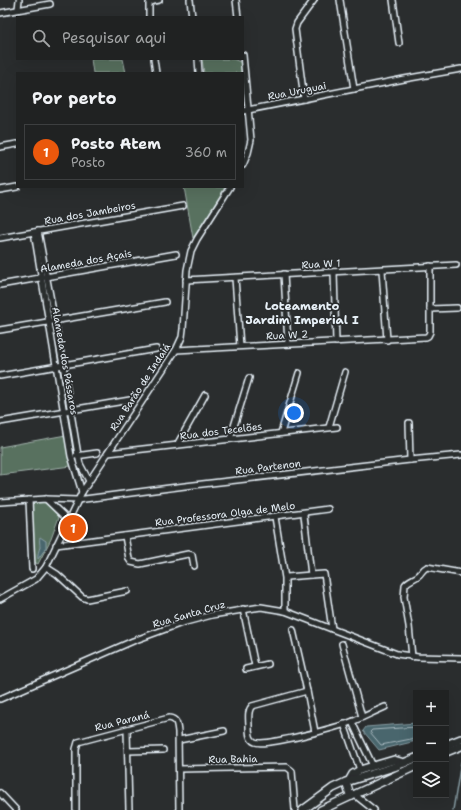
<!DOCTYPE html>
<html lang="pt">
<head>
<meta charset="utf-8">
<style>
	:root { --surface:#202222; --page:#282a2a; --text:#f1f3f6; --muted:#a2a4a5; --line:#3d3f40; --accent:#ea580c }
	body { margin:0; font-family:"Shantell Sans",sans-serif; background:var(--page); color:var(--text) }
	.controls { position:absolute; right:12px; bottom:12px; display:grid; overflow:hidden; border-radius:0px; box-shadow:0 4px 16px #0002 }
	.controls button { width:36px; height:36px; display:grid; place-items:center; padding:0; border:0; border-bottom:1px solid var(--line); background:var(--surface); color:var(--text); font:20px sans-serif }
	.you { position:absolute; left:294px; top:413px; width:14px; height:14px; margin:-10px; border:3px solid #fff; border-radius:50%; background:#1a73e8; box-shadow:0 0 0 6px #1a73e833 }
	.badge { display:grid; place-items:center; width:26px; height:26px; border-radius:50%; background:var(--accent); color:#fff; font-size:13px; font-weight:700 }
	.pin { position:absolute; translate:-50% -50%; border:2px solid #fff; box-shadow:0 1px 4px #0006 }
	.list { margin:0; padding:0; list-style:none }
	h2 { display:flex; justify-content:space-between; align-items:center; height:52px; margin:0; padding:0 16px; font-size:17px }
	h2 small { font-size:13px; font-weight:400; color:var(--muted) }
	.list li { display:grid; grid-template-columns:26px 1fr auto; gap:12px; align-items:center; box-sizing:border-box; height:56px; margin:0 8px 8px; padding:0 8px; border:1px solid var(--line); border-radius:0px }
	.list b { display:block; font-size:15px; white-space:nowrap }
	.list p { margin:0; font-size:13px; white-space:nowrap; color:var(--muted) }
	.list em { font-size:13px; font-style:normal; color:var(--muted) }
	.icon { flex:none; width:22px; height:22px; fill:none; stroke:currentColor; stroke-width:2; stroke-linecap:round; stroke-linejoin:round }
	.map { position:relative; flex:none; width:461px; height:810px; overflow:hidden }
	.search { position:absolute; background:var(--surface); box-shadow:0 4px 16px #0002; left:16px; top:16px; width:228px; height:44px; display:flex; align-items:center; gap:10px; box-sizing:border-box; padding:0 14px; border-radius:0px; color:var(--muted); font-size:15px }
	.panel { position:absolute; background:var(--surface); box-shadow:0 4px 16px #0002; left:16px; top:72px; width:228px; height:116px; border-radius:0px }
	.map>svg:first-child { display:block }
</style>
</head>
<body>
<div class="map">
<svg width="461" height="810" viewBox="0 0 461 810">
	<rect width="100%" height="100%" fill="#2a2d2e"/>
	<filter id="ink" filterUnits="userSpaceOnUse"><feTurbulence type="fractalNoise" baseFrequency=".025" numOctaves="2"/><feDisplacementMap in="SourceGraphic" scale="8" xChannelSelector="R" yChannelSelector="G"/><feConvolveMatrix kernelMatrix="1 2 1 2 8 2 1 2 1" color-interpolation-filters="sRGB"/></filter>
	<g filter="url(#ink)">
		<g fill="#59715e" stroke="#a0b1ab">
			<path d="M91 59H123L126 73H93Z"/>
			<path d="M202 59H233L245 64 243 73H204Z"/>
			<path d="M184 187H225L215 204 193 238Z"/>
			<path d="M66 435 71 466 0 475V447Z"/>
			<path d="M44 501 59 517 51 539 38 564 34 562 32 502Z"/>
		</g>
		<g fill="#49666d" stroke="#899ea5">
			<path d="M40 537 46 541V548L38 559C37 554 39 551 40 547 40 543 39 541 40 537Z"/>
			<path d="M416 723V741L379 750 363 731 366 727Z"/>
		</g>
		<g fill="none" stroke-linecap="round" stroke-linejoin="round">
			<path stroke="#a8b9c0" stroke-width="1" d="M416 727 372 730 370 732 381 745 416 738"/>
			<path stroke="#899ea5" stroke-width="1.5" d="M453 810 461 762"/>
			<defs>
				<g id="minor">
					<path d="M190 0 192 17"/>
					<path d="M236 0 238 17"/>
					<path d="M340 0 354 89"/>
					<path d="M393 0 399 43"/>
					<path d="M18 9 19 0"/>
					<path d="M0 13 50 4"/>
					<path d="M149 17V3L154 1 159 0"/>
					<path d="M243 55 251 140 248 153 243 165"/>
					<path d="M154 59 156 73"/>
					<path d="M198 59 199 73"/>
					<path d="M304 99 295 29 297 23 314 0"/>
					<path d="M243 111 404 79 461 69"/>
					<path d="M0 147 17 144"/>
					<path d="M0 190 17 187"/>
					<path d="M38 231 63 365 78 455 80 464 89 481"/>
					<path d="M34 232 71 456 82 492"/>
					<path d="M0 238 183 206"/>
					<path d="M382 270 387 340"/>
					<path d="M334 272 336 342"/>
					<path d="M284 274 288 344"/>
					<path d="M235 278 240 346"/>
					<path d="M186 280 456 265"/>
					<path d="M0 285 176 254"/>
					<path d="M430 309 457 308"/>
					<path d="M0 330 165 302"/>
					<path d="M176 350 426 337 428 336 430 332V266"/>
					<path d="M0 376 156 349"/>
					<path d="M0 422 130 400"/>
					<path d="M409 423 410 460"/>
					<path d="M329 427 345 372"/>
					<path d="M281 433 299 373"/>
					<path d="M230 439 249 378"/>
					<path d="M177 445 205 395"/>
					<path d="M108 453 337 427"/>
					<path d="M76 456 97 453"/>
					<path d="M46 499 68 520"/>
					<path d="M29 500 32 569"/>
					<path d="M0 502 46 499 77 500 185 486 410 460 461 455"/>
					<path d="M304 515 311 575 324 574 332 629"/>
					<path d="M275 517 285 578V611"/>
					<path d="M125 536 129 559 131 562 140 564 188 554 192 555 194 566"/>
					<path d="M56 545 328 509"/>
					<path d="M46 567 57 574 82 597 87 599 127 591"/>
					<path d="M287 577 311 575"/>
					<path d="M0 599 36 579 46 567 82 492 176 350 182 337 183 329 187 270 191 251 197 239 230 187"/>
					<path d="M243 609 255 666"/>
					<path d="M293 630 307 691 315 732"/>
					<path d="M342 644 362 717"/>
					<path d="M412 657 409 626 404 597 405 585C409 579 415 579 419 575 422 572 423 569 427 567L461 573"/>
					<path d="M246 669 268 664"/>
					<path d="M307 691 252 706C247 711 249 719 249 726 249 732 249 740 255 742 265 747 338 727 351 722 362 718 373 712 385 707"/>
					<path d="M0 699 133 641 182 623 212 615 261 607 285 611 397 654 418 657 461 658"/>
					<path d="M352 722 373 766"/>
					<path d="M344 724 360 770"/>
					<path d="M127 730 129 810"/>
					<path d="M179 740 224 731"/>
					<path d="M128 751 163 750"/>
					<path d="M179 769 287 767 292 771 295 810"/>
					<path d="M0 793 16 810"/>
					<path d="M355 795 374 810"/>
					<path d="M76 810V749L78 742 169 718C177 719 177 724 178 732L179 810"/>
				</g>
				<g id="secondary">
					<path d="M446 745 461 739"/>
					<path d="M446 752 461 746"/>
					<path d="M349 781 353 774 360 770 394 760 404 763"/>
					<path d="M346 782 349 792 352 796"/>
					<path d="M303 810 333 788 346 782 394 767 416 758"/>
					<path d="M321 810 416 766"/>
				</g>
			</defs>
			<use href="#minor" stroke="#e8f1f8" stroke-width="8"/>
			<use href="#secondary" stroke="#e8f1f8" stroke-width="10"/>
			<use href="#minor" stroke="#2a2d2e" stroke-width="5"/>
			<use href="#secondary" stroke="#2a2d2e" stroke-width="7"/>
		</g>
	</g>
	<g text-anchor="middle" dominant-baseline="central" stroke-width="3.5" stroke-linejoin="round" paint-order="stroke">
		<g font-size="10" fill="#e8f1f8" stroke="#2a2d2e">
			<text transform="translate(297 91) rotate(-11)">Rua Uruguai</text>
			<text transform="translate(90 213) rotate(-10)">Rua dos Jambeiros</text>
			<text transform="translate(86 261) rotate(-10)">Alameda dos Açais</text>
			<text transform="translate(321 264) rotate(-3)">Rua W 1</text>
			<text transform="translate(287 335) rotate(-3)">Rua W 2</text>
			<text transform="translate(65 361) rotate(80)">Alameda dos Pássaros</text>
			<text transform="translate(140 387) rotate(-57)">Rua Barão de Indaiá</text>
			<text transform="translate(221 431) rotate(-7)">Rua dos Tecelões</text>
			<text transform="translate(268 467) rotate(-7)">Rua Partenon</text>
			<text transform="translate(225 514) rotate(-7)">Rua Professora Olga de Melo</text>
			<text transform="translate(189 614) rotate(-16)">Rua Santa Cruz</text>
			<text transform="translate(122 721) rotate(-14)">Rua Paraná</text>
			<text transform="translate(233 759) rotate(-1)">Rua Bahia</text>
		</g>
		<g font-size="12" font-weight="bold" fill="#e8f1f8" stroke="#2a2d2e">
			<text x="302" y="306">Loteamento<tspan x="302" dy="14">Jardim Imperial I</tspan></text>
		</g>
	</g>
</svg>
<div class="controls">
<button>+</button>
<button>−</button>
<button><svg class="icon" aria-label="layers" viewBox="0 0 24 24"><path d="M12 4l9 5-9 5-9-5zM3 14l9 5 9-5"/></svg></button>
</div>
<div class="you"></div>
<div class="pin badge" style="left:73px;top:528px">1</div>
<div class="search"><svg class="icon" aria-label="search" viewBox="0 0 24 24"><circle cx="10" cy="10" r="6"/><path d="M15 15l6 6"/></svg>Pesquisar aqui</div>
<section class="panel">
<h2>Por perto<small></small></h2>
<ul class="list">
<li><span class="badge">1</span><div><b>Posto Atem</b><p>Posto</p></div><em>360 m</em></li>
</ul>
</section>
</div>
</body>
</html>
